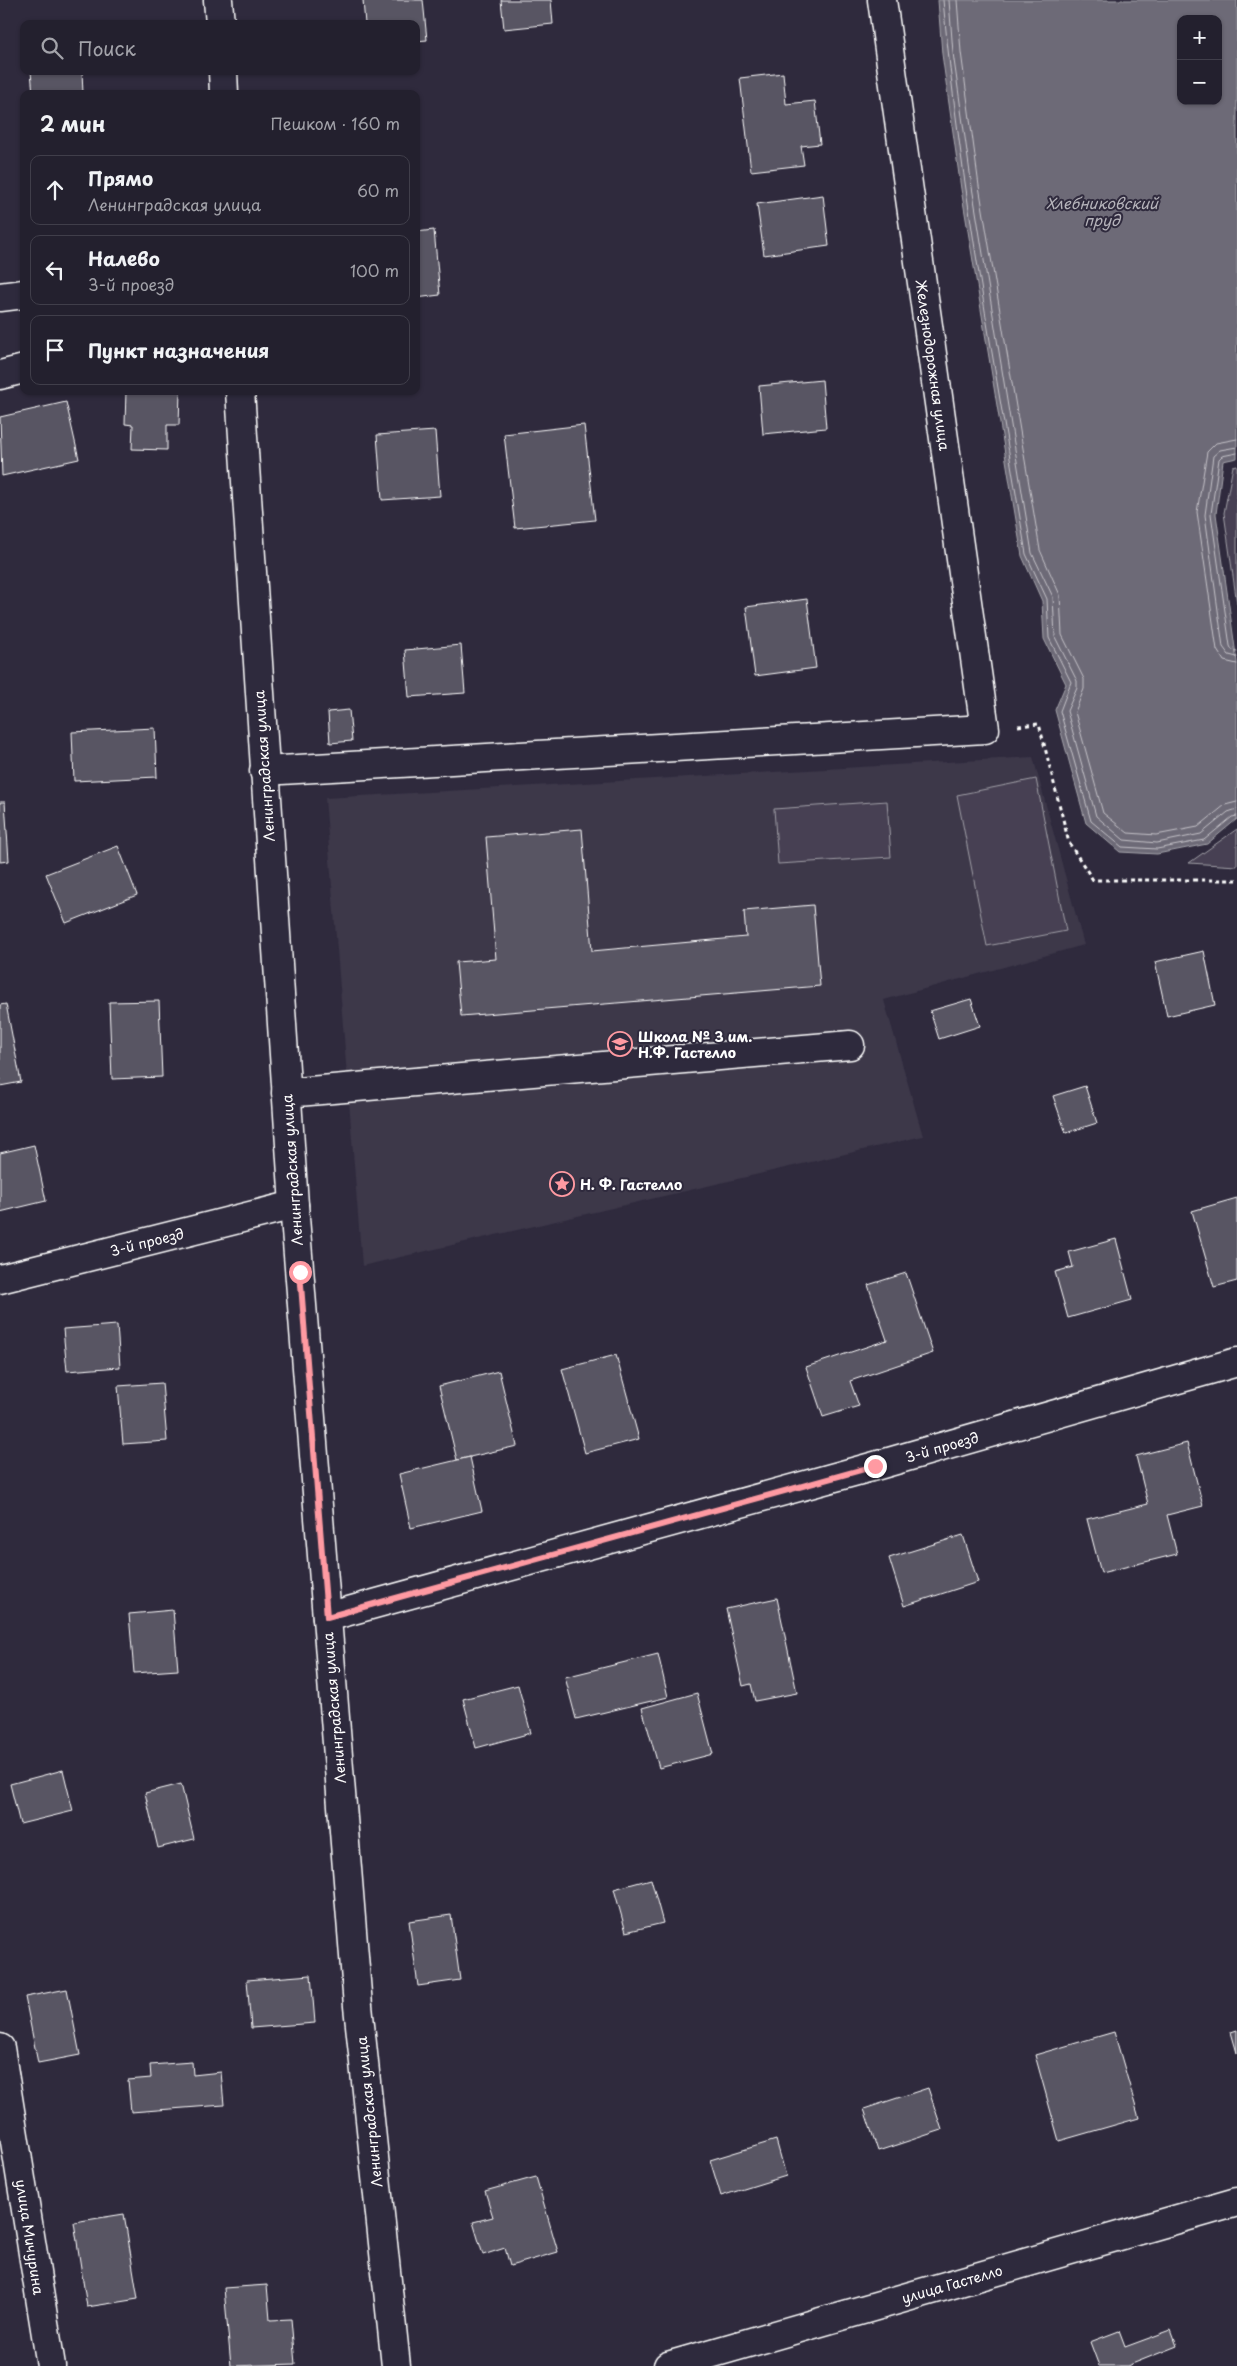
<!DOCTYPE html>
<html lang="ru">
<head>
<meta charset="utf-8">
<style>
	:root { --surface:#23202e; --page:#2b2836; --text:#f1f3f6; --muted:#a3a3aa; --line:#403e4a }
	body { margin:0; font-family:"Playpen Sans",sans-serif; background:var(--page); color:var(--text) }
	.controls { position:absolute; right:15px; top:15px; display:grid; overflow:hidden; border-radius:10px; box-shadow:0 1px 4px #0004 }
	.controls button { width:45px; height:45px; display:grid; place-items:center; padding:0; border:0; border-bottom:1px solid var(--line); background:var(--surface); color:var(--text); font:25px sans-serif }
	.stop { position:absolute; width:15px; height:15px; margin:-11px; border:4px solid #ff9aa2; border-radius:50%; background:#fff }
	.stop.end { background:#ff9aa2; border-color:#fff; box-shadow:0 1px 5px #0008 }
	.list { margin:0; padding:0; list-style:none }
	h2 { display:flex; justify-content:space-between; align-items:center; height:65px; margin:0; padding:0 20px; font-size:21px }
	h2 small { font-size:16px; font-weight:400; color:var(--muted) }
	.list li { display:grid; grid-template-columns:32px 1fr auto; gap:15px; align-items:center; box-sizing:border-box; height:70px; margin:0 10px 10px; padding:0 10px; border:1px solid var(--line); border-radius:10px }
	.list b { display:block; font-size:19px; white-space:nowrap }
	.list p { margin:0; font-size:16px; white-space:nowrap; color:var(--muted) }
	.list em { font-size:16px; font-style:normal; color:var(--muted) }
	.icon { flex:none; width:28px; height:28px; fill:none; stroke:currentColor; stroke-width:2; stroke-linecap:round; stroke-linejoin:round }
	.map { position:relative; flex:none; width:1237px; height:2366px; overflow:hidden }
	.search { position:absolute; background:var(--surface); box-shadow:0 1px 4px #0004; left:20px; top:20px; width:400px; height:55px; display:flex; align-items:center; gap:12px; box-sizing:border-box; padding:0 18px; border-radius:10px; color:var(--muted); font-size:19px }
	.panel { position:absolute; background:var(--surface); box-shadow:0 1px 4px #0004; left:20px; top:90px; width:400px; height:305px; border-radius:10px }
	.map>svg:first-child { display:block }
</style>
</head>
<body>
<div class="map">
<svg width="1237" height="2366" viewBox="0 0 1237 2366">
	<rect width="100%" height="100%" fill="#2f2a3d"/>
	<filter id="ink" filterUnits="userSpaceOnUse"><feTurbulence type="fractalNoise" baseFrequency=".02" numOctaves="2"/><feDisplacementMap in="SourceGraphic" scale="10" xChannelSelector="R" yChannelSelector="G"/><feConvolveMatrix kernelMatrix="1 2 1 2 8 2 1 2 1" color-interpolation-filters="sRGB"/></filter>
	<g filter="url(#ink)">
		<path fill="#3c3749" d="M1033 757 1084 945 884 1000 923 1136 362 1266 325 798Z"/>
		<g fill="#464152" stroke="#a2a0a8">
			<path d="M1237 465V604L1224 513 1233 466Z"/>
			<path d="M1036 779 1066 931 987 946 957 795Z"/>
			<path d="M887 801 891 857 778 864 774 809Z"/>
			<path d="M1237 829V866L1189 863Z"/>
		</g>
		<path fill="#6d6a77" stroke="#a7a6ad" fill-rule="evenodd" d="M938 0H1237V458L1223 461 1216 514 1237 662V819L1207 844 1157 854 1120 852 1086 823 1055 710 1066 684 1044 639 1042 601 1022 556 961 189 942 54ZM1181 19H1218V101H1181Z"/>
		<g fill="none" stroke-linecap="round" stroke-linejoin="round">
			<g stroke="#c5c3c9" stroke-width="1">
				<path d="M943 0C960 186 996 370 1026 554L1047 599 1049 638 1071 682 1060 711 1091 821 1122 847 1157 849 1204 840 1232 817 1237 816"/>
				<path d="M949 0 953 53 972 187 1032 553 1053 597 1055 637 1077 681V688L1067 711 1096 816 1124 840 1157 843 1201 834 1228 812 1237 809"/>
				<path d="M957 0 961 52 979 186 1040 550 1060 595 1062 635 1084 679V689L1075 712 1103 813 1128 833 1156 835 1198 827 1225 805 1237 802"/>
				<path d="M1237 439 1216 443 1207 452 1197 512 1217 650 1224 661 1237 664"/>
				<path d="M1237 447 1220 450 1213 456 1205 515 1223 647 1229 655 1237 657"/>
				<path d="M1237 453 1222 456 1219 459 1211 514 1230 646 1232 650 1237 651"/>
			</g>
		</g>
		<g fill="#595564" stroke="#fff">
			<path d="M363 0H423L427 40 416 41V24H365Z"/>
			<path d="M501 0H551L553 24 504 29Z"/>
			<path d="M31 71H82L83 94H33Z"/>
			<path d="M783 73 786 104 815 101 820 144 801 146 804 165 751 171 740 78Z"/>
			<path d="M823 195 829 246 764 255 757 204Z"/>
			<path d="M434 230 440 295 416 298V232Z"/>
			<path d="M822 380 826 428 763 434 759 386Z"/>
			<path d="M126 391H180L179 425H167V450L132 449 133 425 125 424Z"/>
			<path d="M66 402 79 459 2 476 0 417Z"/>
			<path d="M584 425 595 520 515 528 504 434Z"/>
			<path d="M435 431 440 496 382 500 377 435Z"/>
			<path d="M807 599 816 668 755 676 746 607Z"/>
			<path d="M461 645 465 693 409 697 405 650Z"/>
			<path d="M349 710 352 741 330 743 328 712Z"/>
			<path d="M155 728 157 777 74 781 72 732Z"/>
			<path d="M0 802H5L9 861 0 862Z"/>
			<path d="M582 829 592 951 746 937 744 911 813 905 820 986 461 1016 456 962 496 959 486 837Z"/>
			<path d="M118 846 137 895 66 923 46 874Z"/>
			<path d="M1204 951 1215 1005 1167 1016 1155 962Z"/>
			<path d="M971 999 980 1026 939 1039 930 1011Z"/>
			<path d="M159 1001 162 1077 112 1079 109 1002Z"/>
			<path d="M6 1004 21 1082 0 1086V1005Z"/>
			<path d="M1085 1086 1097 1123 1066 1133 1053 1096Z"/>
			<path d="M34 1145 46 1201 0 1212V1153Z"/>
			<path d="M1237 1198V1281L1214 1287 1192 1211Z"/>
			<path d="M1116 1239 1132 1300 1068 1318 1055 1272 1073 1267 1069 1252Z"/>
			<path d="M906 1273 933 1353 850 1381 859 1406 823 1417 806 1367 887 1340 868 1285Z"/>
			<path d="M117 1325 120 1367 67 1371 63 1329Z"/>
			<path d="M616 1355 639 1439 585 1453 562 1369Z"/>
			<path d="M499 1371 517 1446 457 1460 439 1386Z"/>
			<path d="M162 1383 167 1441 123 1444 118 1386Z"/>
			<path d="M1187 1443 1203 1506 1167 1515 1177 1554 1101 1573 1087 1519 1148 1504 1136 1456Z"/>
			<path d="M470 1457 482 1511 411 1528 399 1474Z"/>
			<path d="M963 1535 978 1582 904 1606 889 1558Z"/>
			<path d="M777 1598 797 1693 755 1701 751 1684 743 1686 726 1609Z"/>
			<path d="M173 1610 178 1670 134 1673 129 1614Z"/>
			<path d="M658 1654 668 1697 576 1719 565 1677Z"/>
			<path d="M518 1685 531 1733 476 1748 463 1699Z"/>
			<path d="M697 1693 713 1754 659 1768 642 1708Z"/>
			<path d="M63 1770 73 1811 20 1824 10 1784Z"/>
			<path d="M181 1784 194 1839 158 1848 145 1793Z"/>
			<path d="M651 1879 663 1923 626 1932 614 1889Z"/>
			<path d="M451 1915 460 1980 418 1986 409 1921Z"/>
			<path d="M311 1975 315 2023 251 2028 247 1980Z"/>
			<path d="M67 1989 80 2055 38 2063 25 1997Z"/>
			<path d="M1237 2030V2053L1231 2032Z"/>
			<path d="M1114 2032 1139 2118 1059 2141 1035 2055Z"/>
			<path d="M192 2062 193 2075 221 2072 224 2105 131 2112 128 2080 151 2078 150 2065Z"/>
			<path d="M928 2088 942 2130 878 2151 864 2109Z"/>
			<path d="M776 2140 786 2176 721 2196 710 2160Z"/>
			<path d="M536 2177 558 2252 510 2266 505 2248 483 2255 473 2222 493 2217 485 2191Z"/>
			<path d="M124 2214 138 2299 87 2307 74 2222Z"/>
			<path d="M267 2285 270 2320 291 2319 295 2364 231 2366 224 2288Z"/>
			<path d="M1171 2330 1177 2346 1127 2366H1099L1090 2342 1119 2331 1125 2347Z"/>
		</g>
		<g fill="none" stroke-linecap="round" stroke-linejoin="round">
			<defs>
				<g id="minor">
					<path d="M218 0 220 24"/>
					<path d="M223 71 224 94"/>
					<path d="M0 297 24 294"/>
					<path d="M0 375 24 369"/>
					<path d="M240 391 294 1205 358 2006 396 2366"/>
					<path d="M264 771 985 729 882 0"/>
					<path d="M286 1093 850 1045"/>
					<path d="M0 1279 294 1205"/>
					<path d="M327 1617 875 1466 1237 1362"/>
					<path d="M0 2048 51 2366"/>
					<path d="M668 2366 1237 2202"/>
				</g>
			</defs>
			<use href="#minor" stroke="#fff" stroke-width="31"/>
			<path stroke="#fff" stroke-width="3" stroke-dasharray="4 4" stroke-linecap="butt" d="M1018 726 1039 724 1069 843 1093 880H1237"/>
			<use href="#minor" stroke="#2f2a3d" stroke-width="28"/>
		</g>
	</g>
	<g fill="none" stroke-linecap="round" stroke-linejoin="round" filter="url(#ink)">
		<path stroke="#ff9aa2" stroke-width="6" d="M300 1272 327 1617 875 1466"/>
	</g>
	<defs>
		<symbol id="school-ring" viewBox="-11 -11 22 22"><circle r="9.5" fill="#2f2a3d" stroke="#ff9aa2" stroke-width="1.5"/><path d="M0-5L7-2L0 1L-7-2ZM-4 1L0 2.5L4 1V4Q0 6-4 4Z" fill="#ff9aa2"/></symbol>
		<symbol id="sight-ring" viewBox="-11 -11 22 22"><circle r="9.5" fill="#2f2a3d" stroke="#ff9aa2" stroke-width="1.5"/><path d="M0-6L1.8-2.2L6-1.7L2.9 1.2L3.7 5.4L0 3.3L-3.7 5.4L-2.9 1.2L-6-1.7L-1.8-2.2Z" fill="#ff9aa2"/></symbol>
	</defs>
	<g fill-rule="evenodd">
		<use href="#school-ring" x="606" y="1030" width="28" height="28"/>
		<use href="#sight-ring" x="548" y="1170" width="28" height="28"/>
	</g>
	<g text-anchor="middle" dominant-baseline="central" stroke-width="4" stroke-linejoin="round" paint-order="stroke">
		<g font-size="14" fill="#fff" stroke="#2f2a3d">
			<text transform="translate(933 365) rotate(82)">Железнодорожная улица</text>
			<text transform="translate(264 766) rotate(-94)">Ленинградская улица</text>
			<text transform="translate(292 1170) rotate(-94)">Ленинградская улица</text>
			<text transform="translate(147 1242) rotate(-14)">3-й проезд</text>
			<text transform="translate(942 1447) rotate(-16)">3-й проезд</text>
			<text transform="translate(334 1708) rotate(-95)">Ленинградская улица</text>
			<text transform="translate(369 2112) rotate(-96)">Ленинградская улица</text>
			<text transform="translate(30 2237) rotate(81)">улица Мичурина</text>
			<text transform="translate(952 2284) rotate(-16)">улица Гастелло</text>
		</g>
		<g font-size="14" font-weight="bold" fill="#fff" stroke="#2f2a3d" text-anchor="start">
			<text x="638" y="1036">Школа № 3 им.<tspan x="638" dy="16">Н.Ф. Гастелло</tspan></text>
			<text x="580" y="1184">Н. Ф. Гастелло</text>
		</g>
		<g font-size="15" font-style="italic" fill="#b6b4bb" stroke="#2f2a3d">
			<text x="1102" y="202">Хлебниковский<tspan x="1102" dy="17">пруд</tspan></text>
		</g>
	</g>
</svg>
<div class="controls">
<button>+</button>
<button>−</button>
</div>
<div class="stop" style="left:300px;top:1272px"></div>
<div class="stop end" style="left:875px;top:1466px"></div>
<div class="search"><svg class="icon" aria-label="search" viewBox="0 0 24 24"><circle cx="10" cy="10" r="6"/><path d="M15 15l6 6"/></svg>Поиск</div>
<section class="panel">
<h2>2 мин<small>Пешком · 160 m</small></h2>
<ul class="list">
<li><svg class="icon" aria-label="ahead" viewBox="0 0 24 24"><path d="M12 20V5M6 11l6-6 6 6"/></svg><div><b>Прямо</b><p>Ленинградская улица</p></div><em>60 m</em></li>
<li><svg class="icon" aria-label="left" viewBox="0 0 24 24"><path d="M17 20v-9H6M10 6l-5 5 5 5"/></svg><div><b>Налево</b><p>3-й проезд</p></div><em>100 m</em></li>
<li><svg class="icon" aria-label="arrive" viewBox="0 0 24 24"><path d="M6 21V4h12l-3 4 3 4H6"/></svg><div><b>Пункт назначения</b></div></li>
</ul>
</section>
</div>
</body>
</html>
